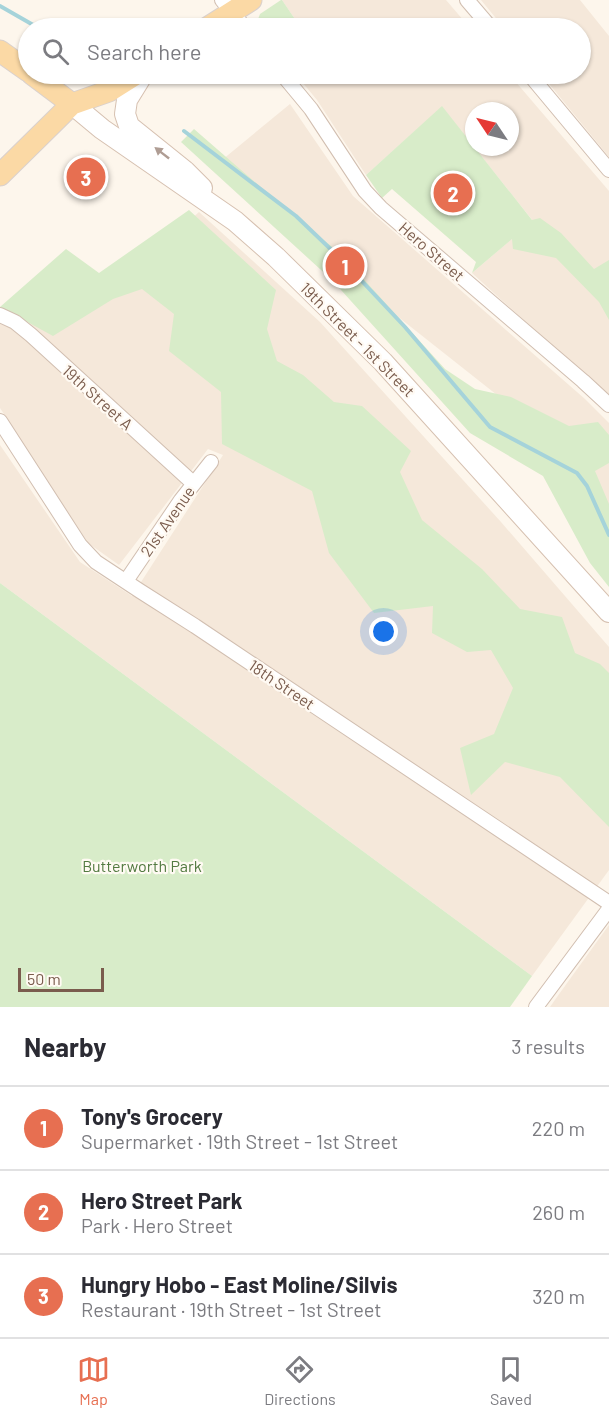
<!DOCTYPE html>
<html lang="en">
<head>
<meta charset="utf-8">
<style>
	:root { --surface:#fff; --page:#f7f7f7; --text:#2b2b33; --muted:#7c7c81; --line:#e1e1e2; --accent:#e76f51 }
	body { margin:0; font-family:Barlow,sans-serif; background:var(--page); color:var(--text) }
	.compass { position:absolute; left:465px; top:102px; width:54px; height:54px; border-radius:50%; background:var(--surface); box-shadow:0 2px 4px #0004; rotate:305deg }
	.scale { position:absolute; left:18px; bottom:15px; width:86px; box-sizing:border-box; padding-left:6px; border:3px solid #7a5c4d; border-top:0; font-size:16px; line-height:21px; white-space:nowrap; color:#7a5c4d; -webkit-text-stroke:4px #fffaf3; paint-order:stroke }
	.you { position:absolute; left:384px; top:632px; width:21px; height:21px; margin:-15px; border:4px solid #fff; border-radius:50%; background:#1a73e8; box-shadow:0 0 0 9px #1a73e833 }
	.badge { display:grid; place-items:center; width:39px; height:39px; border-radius:50%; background:var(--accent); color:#fff; font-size:20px; font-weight:700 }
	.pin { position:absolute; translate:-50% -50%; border:3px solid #fff; box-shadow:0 2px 6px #0006 }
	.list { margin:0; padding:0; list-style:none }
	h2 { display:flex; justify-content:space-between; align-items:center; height:78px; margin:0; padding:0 24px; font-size:26px }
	h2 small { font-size:20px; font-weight:400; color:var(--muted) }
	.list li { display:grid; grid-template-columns:39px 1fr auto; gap:18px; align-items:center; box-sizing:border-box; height:84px; padding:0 24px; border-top:2px solid var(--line) }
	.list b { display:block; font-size:22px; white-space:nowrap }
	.list p { margin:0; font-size:20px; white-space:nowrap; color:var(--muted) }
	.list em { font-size:20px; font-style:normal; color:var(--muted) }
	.icon { flex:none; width:33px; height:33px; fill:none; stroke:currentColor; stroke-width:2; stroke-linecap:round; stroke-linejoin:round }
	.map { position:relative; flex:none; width:609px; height:1007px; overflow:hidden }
	.search { position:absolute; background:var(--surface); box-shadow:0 2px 4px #0004; left:18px; right:18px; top:18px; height:66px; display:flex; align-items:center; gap:15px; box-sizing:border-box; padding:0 21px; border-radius:33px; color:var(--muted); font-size:22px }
	.sheet { height:330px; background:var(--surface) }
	nav { display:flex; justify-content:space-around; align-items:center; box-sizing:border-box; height:84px; border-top:2px solid var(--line); background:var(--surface); font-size:16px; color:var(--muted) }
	nav a { display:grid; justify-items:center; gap:3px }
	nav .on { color:var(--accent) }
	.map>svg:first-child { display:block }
</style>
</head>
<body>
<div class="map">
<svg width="609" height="1007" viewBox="0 0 609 1007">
	<rect width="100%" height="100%" fill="#fdf6ec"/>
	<g fill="#f5e8da">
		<path d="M282 0H446L470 28H301Z"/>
		<path d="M481 0H580L609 36V157L541 74H580V28H504Z"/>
		<path d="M305 74H509L609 191V398L472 273 533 221 474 147H510V111H474V147L442 107 366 175 317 100 298 77Z"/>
		<path d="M290 104 353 196 585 399 609 423V529L554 440 211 169Z"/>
		<path d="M199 212 320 322 501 522 609 647V870L532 976 0 583V445L80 562 132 596 223 455 208 449 119 565 88 543 0 408V314L50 266 97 303Z"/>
		<path d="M609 925V1007H550L557 997Z"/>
	</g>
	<g fill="#d8ecc9">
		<path d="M281 0H282L301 28H263L257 22 260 14Z"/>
		<path d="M442 106 532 220 540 218 561 233 594 269 609 260V320L599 302 556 258 513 249 512 239 472 273 476 262 392 189 382 198 366 175Z"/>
		<path d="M194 129 294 216 341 254 445 369 475 389 511 397 569 426 598 422 609 435V463L595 471 609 504V587L590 563 543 476 470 433 332 280 181 142Z"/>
		<path d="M189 210 276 290 267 329 277 361 303 375 334 402 362 406 411 451 400 472 422 520 482 569 520 609 562 617 575 653 600 664 609 673V827L560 777 505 762 471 795 460 748 494 734 513 688 491 650 467 652 432 633 433 606 374 613 329 553 312 491 222 444 221 392 169 351 174 314 142 289 113 299 53 336 0 307 66 249 99 273Z"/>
		<path d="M0 583 532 976 510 1007H0Z"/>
	</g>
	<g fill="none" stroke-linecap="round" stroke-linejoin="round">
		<g stroke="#a5d3da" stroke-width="4">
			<path d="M0 6 35 26"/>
			<path d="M184 131 296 216 343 261 405 327 490 427 577 473 587 486 609 535"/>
		</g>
		<defs>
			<g id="street">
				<path d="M222 0 245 28"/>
				<path d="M467 0 491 28"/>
				<path d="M282 74 311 109 365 191 381 208 583 381 609 405"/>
				<path d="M529 74 609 170"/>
				<path d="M0 315 15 322 31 335 193 483"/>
				<path d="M0 421 80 545 96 562 140 591 195 626 609 903"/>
				<path d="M126 581 181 500 211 462"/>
				<path d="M536 1007 609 909"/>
			</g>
			<g id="secondary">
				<path d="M143 74 127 100 125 114 129 126 185 171 202 188"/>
				<path d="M72 104 102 129 235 221 276 257 383 362 609 612"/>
			</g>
			<g id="primary">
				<path d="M207 28 251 0"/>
				<path d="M0 51 28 71"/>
				<path d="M32 74 72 104"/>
				<path d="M0 175 72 104 109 91 136 74"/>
			</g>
		</defs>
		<use href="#street" stroke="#d1beb0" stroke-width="16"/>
		<use href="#secondary" stroke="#d6c0b0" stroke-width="22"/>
		<use href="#primary" stroke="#dad1cd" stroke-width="23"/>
		<use href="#street" stroke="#fff" stroke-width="14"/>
		<use href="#secondary" stroke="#fff" stroke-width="20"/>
		<use href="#primary" stroke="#fbd9a5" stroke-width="21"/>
	</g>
	<defs><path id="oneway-solid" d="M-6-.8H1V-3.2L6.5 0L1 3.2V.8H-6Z" transform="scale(1.5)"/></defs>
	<use fill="#af9d94" href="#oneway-solid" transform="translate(162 153) rotate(-142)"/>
	<g text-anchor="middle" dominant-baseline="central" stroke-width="4.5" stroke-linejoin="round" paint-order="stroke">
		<g font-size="16" fill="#7a5c4d" stroke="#fffaf3">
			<text transform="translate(432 251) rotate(41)">Hero Street</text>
			<text transform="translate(358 339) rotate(45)">19th Street - 1st Street</text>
			<text transform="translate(98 397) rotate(42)">19th Street A</text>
			<text transform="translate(167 521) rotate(-55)">21st Avenue</text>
			<text transform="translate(282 684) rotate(34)">18th Street</text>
		</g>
		<g font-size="16" fill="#537a41" stroke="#fffaf3">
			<text x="142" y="865">Butterworth Park</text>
		</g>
	</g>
</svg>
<svg class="compass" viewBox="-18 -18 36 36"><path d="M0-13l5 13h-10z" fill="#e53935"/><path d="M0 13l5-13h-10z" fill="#7c7c81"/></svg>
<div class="scale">50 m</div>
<div class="you"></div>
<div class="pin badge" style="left:345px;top:266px">1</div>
<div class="pin badge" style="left:453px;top:193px">2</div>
<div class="pin badge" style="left:86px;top:177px">3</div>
<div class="search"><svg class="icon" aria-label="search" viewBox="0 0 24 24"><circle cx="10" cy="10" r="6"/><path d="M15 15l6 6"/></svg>Search here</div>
</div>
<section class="sheet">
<h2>Nearby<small>3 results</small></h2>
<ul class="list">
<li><span class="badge">1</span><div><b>Tony's Grocery</b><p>Supermarket · 19th Street - 1st Street</p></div><em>220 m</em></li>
<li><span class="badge">2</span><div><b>Hero Street Park</b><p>Park · Hero Street</p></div><em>260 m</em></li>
<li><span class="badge">3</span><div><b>Hungry Hobo - East Moline/Silvis</b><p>Restaurant · 19th Street - 1st Street</p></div><em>320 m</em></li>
</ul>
</section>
<nav>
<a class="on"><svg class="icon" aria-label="map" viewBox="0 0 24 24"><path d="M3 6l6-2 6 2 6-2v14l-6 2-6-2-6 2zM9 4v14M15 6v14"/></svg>Map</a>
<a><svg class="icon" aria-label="directions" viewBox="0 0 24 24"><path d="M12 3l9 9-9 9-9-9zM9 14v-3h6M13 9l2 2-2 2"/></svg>Directions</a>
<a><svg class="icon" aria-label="saved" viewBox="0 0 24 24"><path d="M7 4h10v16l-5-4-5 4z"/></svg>Saved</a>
</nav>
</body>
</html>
